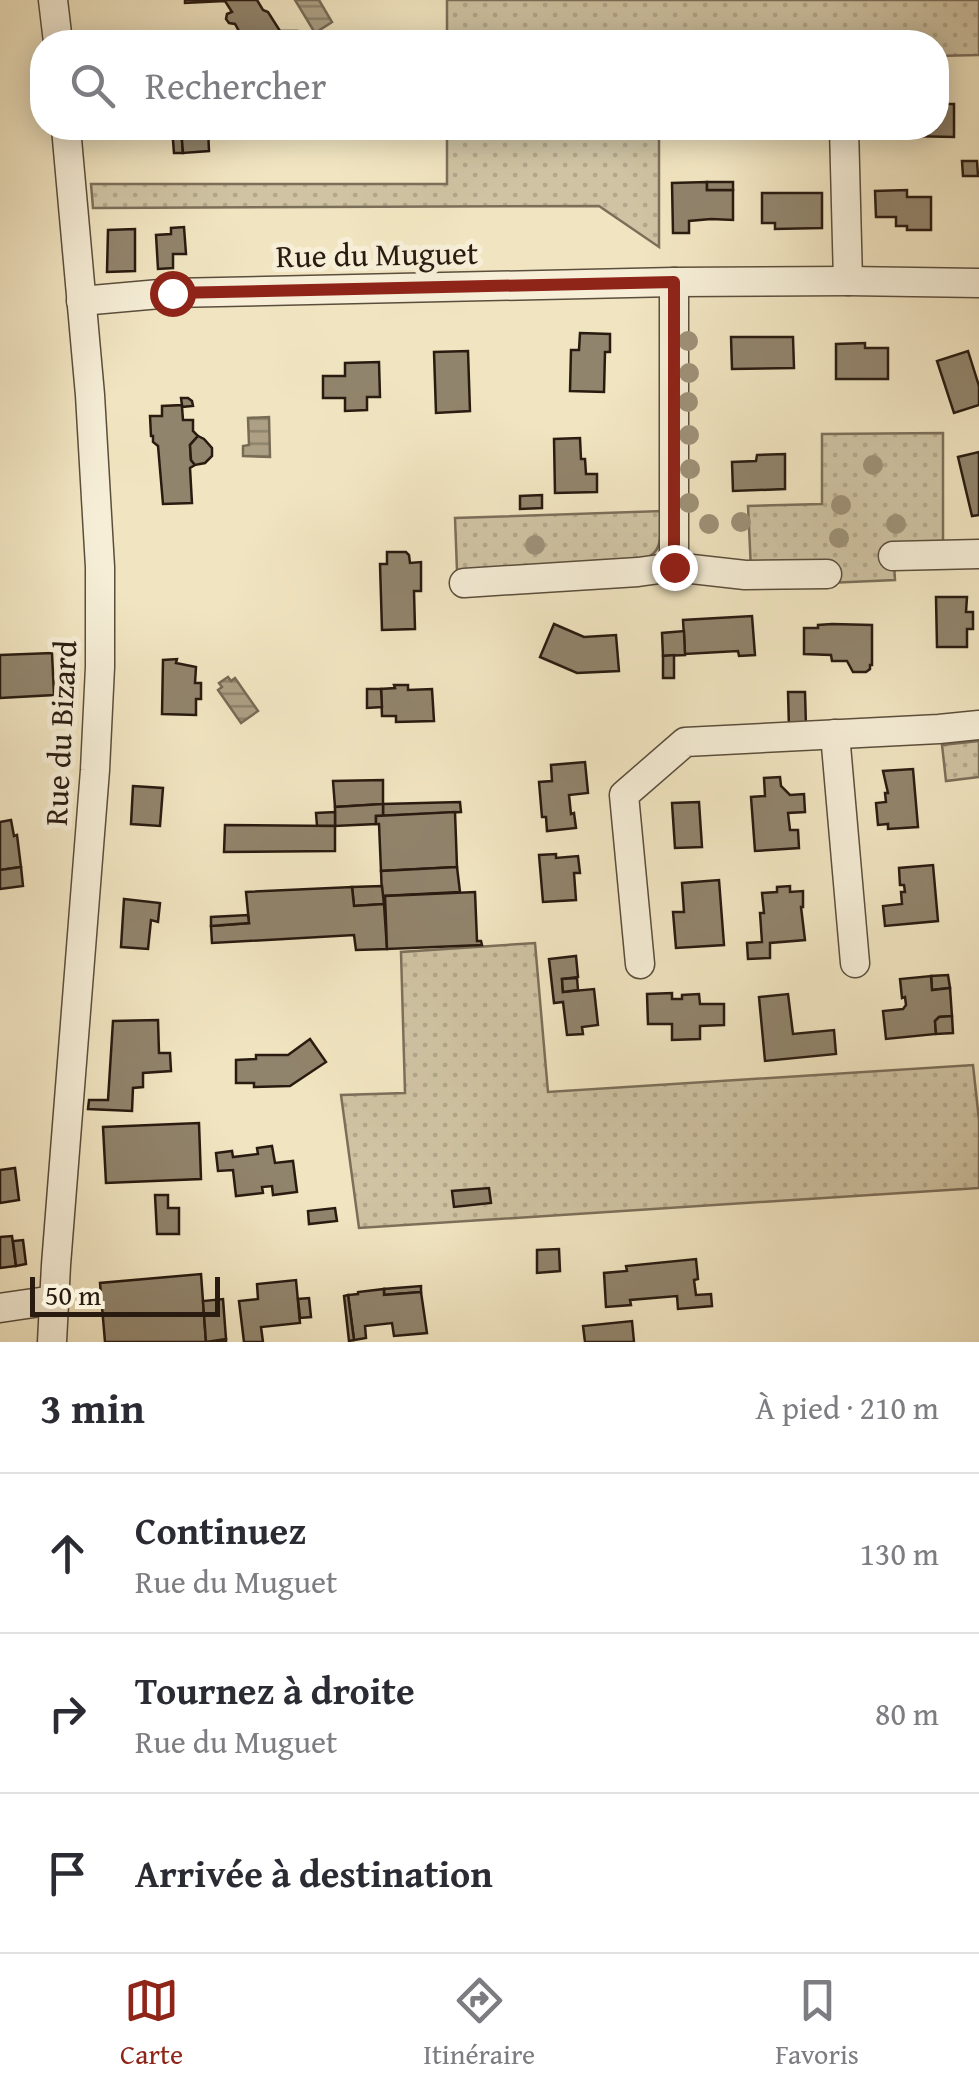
<!DOCTYPE html>
<html lang="fr">
<head>
<meta charset="utf-8">
<style>
	:root { --surface:#fff; --page:#f7f7f7; --text:#2b2b33; --muted:#7c7c81; --line:#e1e1e2; --accent:#8f2418 }
	body { margin:0; font-family:"Gentium Book Plus",serif; background:var(--page); color:var(--text) }
	.scale { position:absolute; left:30px; bottom:25px; width:190px; box-sizing:border-box; padding-left:10px; border:5px solid #291b10; border-top:0; font-size:28px; line-height:35px; white-space:nowrap; color:#291b10; -webkit-text-stroke:8px #f6eed7; paint-order:stroke }
	.stop { position:absolute; width:30px; height:30px; margin:-22px; border:8px solid #8f2418; border-radius:50%; background:#fff }
	.stop.end { background:#8f2418; border-color:#fff; box-shadow:0 2px 10px #0008 }
	.list { margin:0; padding:0; list-style:none }
	h2 { display:flex; justify-content:space-between; align-items:center; height:130px; margin:0; padding:0 40px; font-size:42px }
	h2 small { font-size:32px; font-weight:400; color:var(--muted) }
	.list li { display:grid; grid-template-columns:65px 1fr auto; gap:30px; align-items:center; box-sizing:border-box; height:160px; padding:0 40px; border-top:2px solid var(--line) }
	.list b { display:block; font-size:38px; white-space:nowrap }
	.list p { margin:0; font-size:32px; white-space:nowrap; color:var(--muted) }
	.list em { font-size:32px; font-style:normal; color:var(--muted) }
	.icon { flex:none; width:55px; height:55px; fill:none; stroke:currentColor; stroke-width:2; stroke-linecap:round; stroke-linejoin:round }
	.map { position:relative; flex:none; width:979px; height:1342px; overflow:hidden }
	.search { position:absolute; background:var(--surface); box-shadow:0 5px 25px #0003; left:30px; right:30px; top:30px; height:110px; display:flex; align-items:center; gap:25px; box-sizing:border-box; padding:0 35px; border-radius:40px; color:var(--muted); font-size:38px }
	.sheet { height:610px; background:var(--surface) }
	nav { display:flex; justify-content:space-around; align-items:center; box-sizing:border-box; height:140px; border-top:2px solid var(--line); background:var(--surface); font-size:28px; color:var(--muted) }
	nav a { display:grid; justify-items:center; gap:5px }
	nav .on { color:var(--accent) }
	.map>svg:first-child { display:block }
</style>
</head>
<body>
<div class="map">
<svg width="979" height="1342" viewBox="0 0 979 1342">
	<defs>
		<pattern id="grass-dots" width="8" height="8" patternUnits="userSpaceOnUse" patternTransform="scale(2.5)"><rect width="8" height="8" fill="#cfc3a3"/><path d="M2 2h.1M6 6h.1" fill="none" stroke="#b2a78b" stroke-width="1.8" stroke-linecap="round"/></pattern>
		<pattern id="water-rules" width="6" height="5" patternUnits="userSpaceOnUse" patternTransform="scale(2.5)"><rect width="6" height="5" fill="#ada085"/><path d="M0 2.5h6" fill="none" stroke="#8d826b"/></pattern>
	</defs>
	<rect width="100%" height="100%" fill="#f1e5c1"/>
	<filter id="stains"><feTurbulence type="fractalNoise" baseFrequency=".002" numOctaves="4"/><feColorMatrix values="0 0 0 0 .2 0 0 0 0 .09 0 0 0 0 .02 0 0 0 .5 -.17"/></filter>
	<radialGradient id="worn" r=".72"><stop offset=".6" stop-color="#630" stop-opacity="0"/><stop offset="1" stop-color="#630" stop-opacity=".3"/></radialGradient>
	<g fill="url(#grass-dots)" stroke="#7c6f5a" stroke-width="2.5">
		<path d="M447 0H979V55L937 56 936 42H447Z"/>
		<path d="M447 128H659V247L599 206 93 208 91 184H447Z"/>
		<path d="M943 433V543L893 546 895 580 827 583 751 570 748 506 822 504V434Z"/>
		<path d="M662 511C659 551 664 555 623 565L457 571 455 518Z"/>
		<path d="M979 741V777L946 781 942 745Z"/>
		<path d="M535 943 548 1092 973 1065 979 1120V1188L359 1228 341 1095 405 1093 401 952Z"/>
	</g>
	<g fill="url(#water-rules)" stroke="#786b56" stroke-width="2.5">
		<path d="M295 0H319L332 22 315 33Z"/>
		<path d="M269 417 270 457 243 456V446L249 445 248 418Z"/>
		<path d="M228 677 231 681 235 678 258 711 241 723 218 690 222 687 219 683Z"/>
	</g>
	<g fill="#91846c" stroke="#291b10" stroke-width="2.5">
		<path d="M185 0H257L263 10 268 12 280 31H297L298 42H245L235 24 229 23 226 19 227 14 232 12 225 1 185 3Z"/>
		<path d="M936 95 942 100V104H954V137L907 136V128H936Z"/>
		<path d="M172 128H181L183 153H174Z"/>
		<path d="M181 128H208L209 151 183 153Z"/>
		<path d="M670 128H689V138L671 137Z"/>
		<path d="M733 128H793V137L733 138Z"/>
		<path d="M962 161H977L978 176H963Z"/>
		<path d="M707 182V190H733V220L711 219 689 221V233H673L672 183Z"/>
		<rect x="707" y="182" width="26" height="8"/>
		<path d="M907 190V197H931V230H907V226H896V217H876L875 191Z"/>
		<path d="M762 193H822V228L775 229V223H762Z"/>
		<path d="M184 227 186 254H173V268L158 269 156 235 171 234V228Z"/>
		<path d="M135 229V271L107 272 108 230Z"/>
		<path d="M580 333 610 334V352H605L604 392 570 391 571 350H579Z"/>
		<path d="M731 337H793L794 368 732 369Z"/>
		<path d="M865 343V348H888V379H836V344Z"/>
		<path d="M468 351 470 411 436 413 434 352Z"/>
		<path d="M968 351 979 386V405L954 413 937 361Z"/>
		<path d="M379 362 380 397H367V410L345 411V398H323V376H345V363Z"/>
		<path d="M181 398H188L192 401 193 406 182 407 183 420H193V431L198 436 190 445 191 460 195 465 190 468 192 503 163 504 158 446 153 442V436H151L150 416H162V406L182 405Z"/>
		<path d="M198 436 204 439 212 448V456L205 463 195 465 191 460 190 445Z"/>
		<path d="M580 438 581 459H585L586 474H597V492L555 493 554 439Z"/>
		<path d="M979 452V515L972 516 958 457Z"/>
		<path d="M785 454V489L733 491 732 462 756 461 757 455Z"/>
		<path d="M542 495V508L520 509V496Z"/>
		<path d="M387 552H406L409 555 410 563 421 562V591H414L415 629 382 630 380 564H387Z"/>
		<path d="M936 597H967L966 612H973V629H967V647H937Z"/>
		<path d="M752 616 755 655 739 656 738 651 685 654 683 620Z"/>
		<path d="M554 624 584 637 616 635 619 671 577 673 540 657Z"/>
		<path d="M832 624 872 625V665H870V669L866 672H853L847 661H832L831 655 804 654V628H818V625Z"/>
		<path d="M684 631 685 655 663 656 662 633Z"/>
		<path d="M52 653 54 695 0 698V655Z"/>
		<path d="M674 655V678H663V656Z"/>
		<path d="M177 659 176 663 196 667 195 683H201V699H196V715L162 714 163 660Z"/>
		<path d="M394 685H408V690L432 689 434 721 396 722V716H382L381 689 395 688Z"/>
		<path d="M367 689H381L382 707 367 708Z"/>
		<path d="M788 692H805L806 727 789 728Z"/>
		<path d="M585 762 588 793 569 795 571 814 574 813 576 828 547 831 546 817H542L539 782 552 781 551 765Z"/>
		<path d="M913 769 918 827 888 829V824L878 825 876 803 886 802 885 793H888L883 771Z"/>
		<path d="M780 777 781 786 790 795 804 794 805 812 788 813 790 830H798L799 848 755 851 751 797 765 796 764 778Z"/>
		<path d="M383 780V804L335 807 333 781Z"/>
		<path d="M133 786 163 788 160 826 131 824Z"/>
		<path d="M460 802 461 812 383 816V804Z"/>
		<path d="M699 802 702 847 675 848 672 803Z"/>
		<path d="M383 804V816H376V824L335 826V807Z"/>
		<path d="M335 812V826H317L316 813Z"/>
		<path d="M455 812 457 867 381 871 379 824H376V816Z"/>
		<path d="M11 820 14 836 17 835 21 867 0 870V822Z"/>
		<path d="M225 825 335 826V851L224 852Z"/>
		<path d="M556 854V858L578 856 580 873H574L576 900 543 902 539 855Z"/>
		<path d="M933 865 938 921 885 926 883 906 902 904 901 892H905L904 885H900L899 868Z"/>
		<path d="M21 867 23 886 0 889V870Z"/>
		<path d="M457 867 460 892 382 896 381 871Z"/>
		<path d="M719 880 724 945 676 948 673 912H684L682 883Z"/>
		<path d="M382 886 384 904 354 906 352 887Z"/>
		<path d="M790 886V892L803 891V907H801L805 940 770 943V958L748 959 747 943 762 942 760 913H764L762 893 777 892V887Z"/>
		<path d="M352 887 354 906 384 904 387 949 356 950 354 935 212 943 211 926 249 923 246 892Z"/>
		<path d="M475 892 477 941H481L482 945 387 949 385 896Z"/>
		<path d="M124 899 160 903 158 922 151 920 148 949 121 947Z"/>
		<path d="M248 915 249 923 211 926V917Z"/>
		<path d="M576 956 578 977 562 979 563 992 594 989 598 1025 582 1027 583 1034 567 1035 563 1002 554 1003 549 959Z"/>
		<path d="M948 975 950 988 932 990 931 976Z"/>
		<path d="M931 976 932 990 950 988 952 1016 939 1017 935 1021 936 1034 886 1039 883 1011 903 1009 906 1005 905 997 902 998 900 979Z"/>
		<path d="M577 978 578 990 563 992 562 979Z"/>
		<path d="M672 993V999H682V995L699 994 700 1004H724V1025L700 1026V1039L672 1040V1024H648L647 994Z"/>
		<path d="M788 994 793 1034 834 1030 836 1054 765 1061 759 997Z"/>
		<path d="M952 1016 953 1033 936 1034 935 1021 939 1017Z"/>
		<path d="M158 1020 159 1053H170L171 1071 143 1073V1087L133 1088 132 1111 88 1109 89 1100H108L113 1021Z"/>
		<path d="M310 1039 326 1062 290 1086 254 1087V1083H236V1060L256 1059V1055H288Z"/>
		<path d="M199 1123 201 1179 106 1183 103 1127Z"/>
		<path d="M272 1146 275 1163 293 1161 297 1192 273 1195 272 1186 262 1187 263 1193 236 1196 233 1170 218 1171 216 1153 232 1151 233 1157 258 1154 257 1148Z"/>
		<path d="M15 1168 19 1200 0 1203V1170Z"/>
		<path d="M489 1188 491 1203 454 1207 452 1191Z"/>
		<path d="M155 1195H168V1208H179V1234H157Z"/>
		<path d="M335 1208 337 1221 309 1224 308 1211Z"/>
		<path d="M12 1236 16 1266 0 1268V1237Z"/>
		<path d="M23 1240 26 1264 16 1266 13 1241Z"/>
		<path d="M559 1249 560 1271 537 1273V1250Z"/>
		<path d="M696 1259 698 1279 694 1280 696 1295 711 1294 712 1306 678 1309 677 1296 630 1300 631 1305 606 1307 604 1273 627 1271 626 1266Z"/>
		<path d="M201 1274 206 1342 226 1339V1342H105L100 1283Z"/>
		<path d="M296 1280 300 1323 261 1327 263 1342H244L239 1301 258 1299 257 1284Z"/>
		<path d="M421 1286V1292L384 1295V1289Z"/>
		<path d="M384 1289V1295L421 1292 427 1333 394 1336 392 1323 365 1326 366 1338 354 1340 348 1295 358 1294V1292Z"/>
		<path d="M348 1295 354 1340 349 1341 344 1296Z"/>
		<path d="M309 1298 311 1317 300 1318 298 1299Z"/>
		<path d="M223 1299 226 1339 206 1342 203 1301Z"/>
		<path d="M632 1321 634 1342H585L583 1326Z"/>
	</g>
	<g fill="none" stroke-linecap="round" stroke-linejoin="round">
		<defs>
			<g id="street">
				<path d="M53 0 58 42"/>
				<path d="M844 128 848 281"/>
				<path d="M81 301 171 293 674 282 848 281 979 283"/>
				<path d="M893 556 979 554"/>
				<path d="M674 567 745 575 827 574"/>
				<path d="M464 583 638 572 674 567V282"/>
				<path d="M835 734 855 963"/>
				<path d="M640 964 624 795 685 742 939 729 979 725"/>
				<path d="M0 1308 54 1300"/>
				<path d="M52 1342 56 1265 95 770 100 667V567L90 395 66 128"/>
			</g>
		</defs>
		<use href="#street" stroke="#5b4e3c" stroke-width="31"/>
		<use href="#street" stroke="#f6eed7" stroke-width="28"/>
	</g>
	<g fill="#9e9178">
		<circle cx="688" cy="341" r="10"/>
		<circle cx="689" cy="373" r="10"/>
		<circle cx="688" cy="402" r="10"/>
		<circle cx="689" cy="435" r="10"/>
		<circle cx="873" cy="465" r="10"/>
		<circle cx="690" cy="469" r="10"/>
		<circle cx="689" cy="503" r="10"/>
		<circle cx="841" cy="505" r="10"/>
		<circle cx="741" cy="522" r="10"/>
		<circle cx="709" cy="524" r="10"/>
		<circle cx="896" cy="524" r="10"/>
		<circle cx="839" cy="538" r="10"/>
		<circle cx="535" cy="545" r="10"/>
	</g>
	<g fill="none" stroke-linecap="round" stroke-linejoin="round">
		<path stroke="#8f2418" stroke-width="12" d="M172 293 674 282V567"/>
	</g>
	<g text-anchor="middle" dominant-baseline="central" stroke-width="10" stroke-linejoin="round" paint-order="stroke">
		<g font-size="32" fill="#291b10" stroke="#f6eed7">
			<text transform="translate(377 254) rotate(-1)">Rue du Muguet</text>
			<text transform="translate(60 733) rotate(-87)">Rue du Bizard</text>
		</g>
	</g>
	<rect width="100%" height="100%" filter="url(#stains)"/>
	<rect width="100%" height="100%" fill="url(#worn)"/>
</svg>
<div class="scale">50 m</div>
<div class="stop" style="left:172px;top:293px"></div>
<div class="stop end" style="left:674px;top:567px"></div>
<div class="search"><svg class="icon" aria-label="search" viewBox="0 0 24 24"><circle cx="10" cy="10" r="6"/><path d="M15 15l6 6"/></svg>Rechercher</div>
</div>
<section class="sheet">
<h2>3 min<small>À pied · 210 m</small></h2>
<ul class="list">
<li><svg class="icon" aria-label="ahead" viewBox="0 0 24 24"><path d="M12 20V5M6 11l6-6 6 6"/></svg><div><b>Continuez</b><p>Rue du Muguet</p></div><em>130 m</em></li>
<li><svg class="icon" aria-label="right" viewBox="0 0 24 24"><path d="M7 20v-9h11M14 6l5 5-5 5"/></svg><div><b>Tournez à droite</b><p>Rue du Muguet</p></div><em>80 m</em></li>
<li><svg class="icon" aria-label="arrive" viewBox="0 0 24 24"><path d="M6 21V4h12l-3 4 3 4H6"/></svg><div><b>Arrivée à destination</b></div></li>
</ul>
</section>
<nav>
<a class="on"><svg class="icon" aria-label="map" viewBox="0 0 24 24"><path d="M3 6l6-2 6 2 6-2v14l-6 2-6-2-6 2zM9 4v14M15 6v14"/></svg>Carte</a>
<a><svg class="icon" aria-label="directions" viewBox="0 0 24 24"><path d="M12 3l9 9-9 9-9-9zM9 14v-3h6M13 9l2 2-2 2"/></svg>Itinéraire</a>
<a><svg class="icon" aria-label="saved" viewBox="0 0 24 24"><path d="M7 4h10v16l-5-4-5 4z"/></svg>Favoris</a>
</nav>
</body>
</html>
